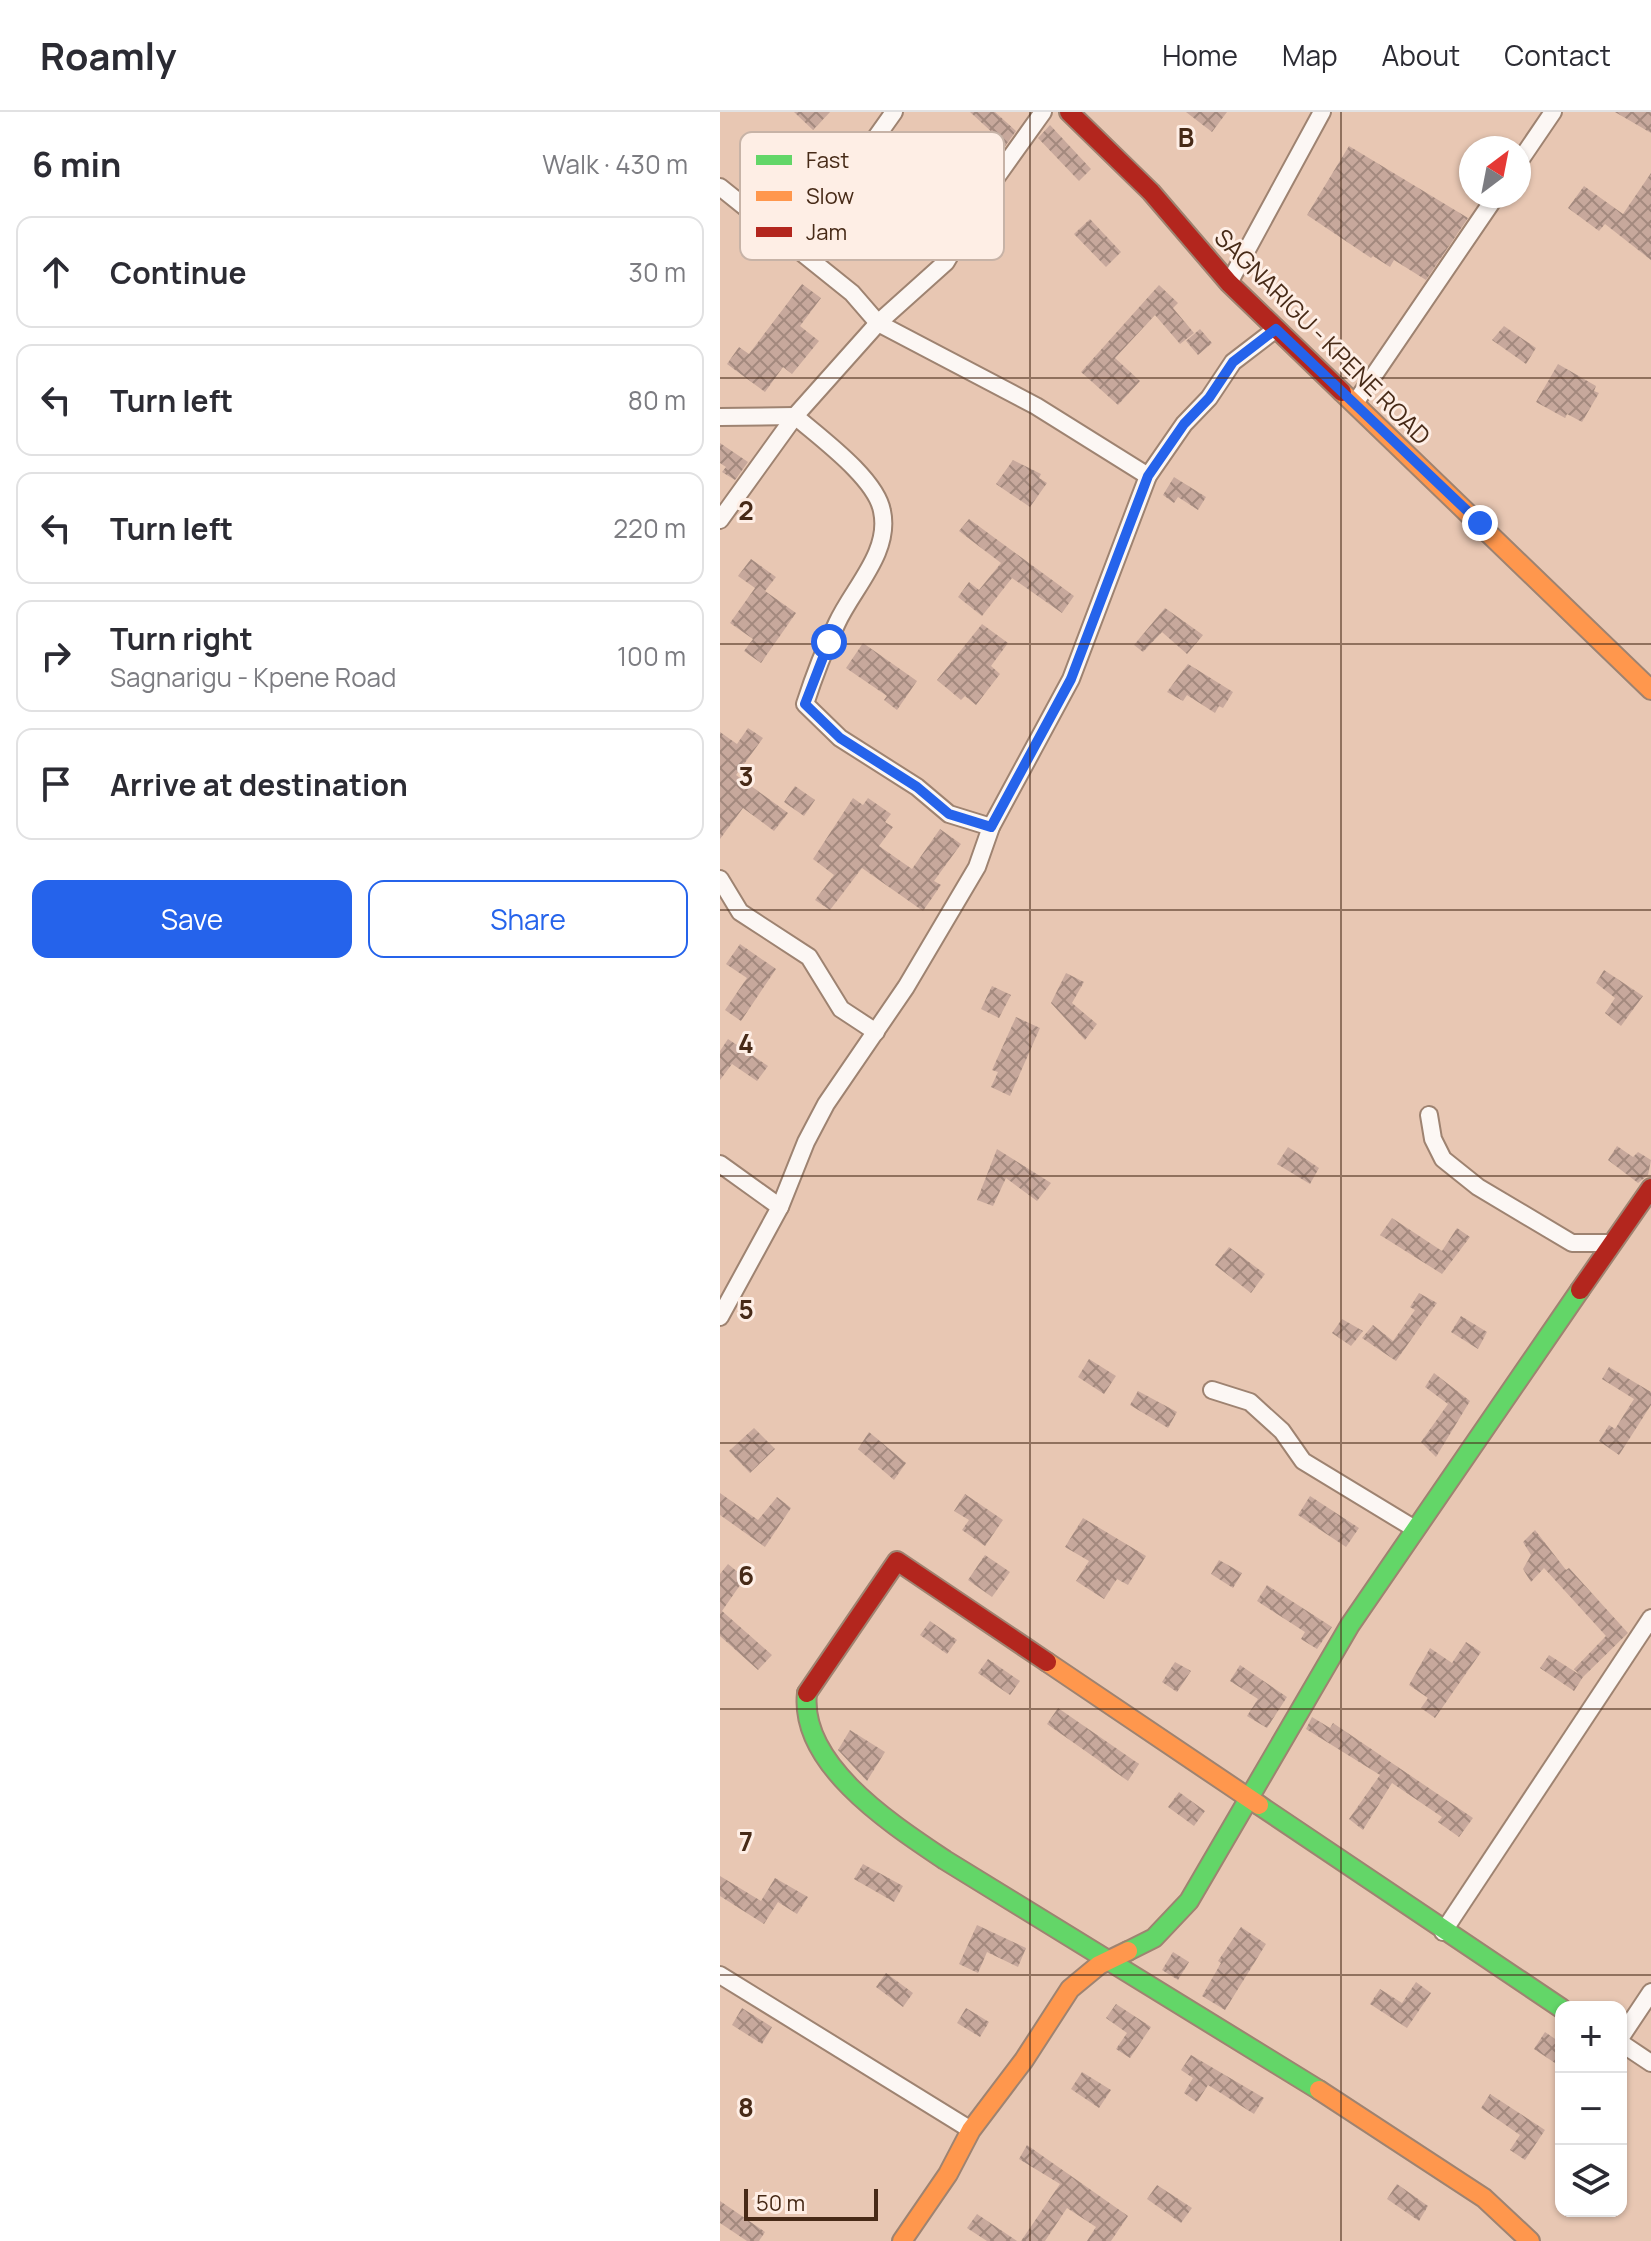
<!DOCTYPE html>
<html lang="en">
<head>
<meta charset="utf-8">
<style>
	:root { --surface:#fff; --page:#f2f2f3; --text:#2b2b33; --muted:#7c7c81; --line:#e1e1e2; --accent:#2563eb }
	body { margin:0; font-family:Manrope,sans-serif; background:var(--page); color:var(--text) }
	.controls { position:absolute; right:24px; bottom:24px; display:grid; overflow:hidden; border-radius:16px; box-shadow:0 2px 6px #0004 }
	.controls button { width:72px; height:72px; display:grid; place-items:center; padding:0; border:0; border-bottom:2px solid var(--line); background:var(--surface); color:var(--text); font:40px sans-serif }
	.compass { position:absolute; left:739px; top:24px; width:72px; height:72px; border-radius:50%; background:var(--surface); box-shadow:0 2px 6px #0004; rotate:32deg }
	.scale { position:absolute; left:24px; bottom:20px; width:134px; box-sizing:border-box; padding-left:8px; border:4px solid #472a17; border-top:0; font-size:22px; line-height:28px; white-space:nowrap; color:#472a17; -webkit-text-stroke:6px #feeee5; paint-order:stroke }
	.stop { position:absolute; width:24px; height:24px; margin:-18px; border:6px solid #2563eb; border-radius:50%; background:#fff }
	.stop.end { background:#2563eb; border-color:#fff; box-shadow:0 2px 8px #0008 }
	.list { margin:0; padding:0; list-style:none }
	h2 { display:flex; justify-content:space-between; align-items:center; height:104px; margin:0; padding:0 32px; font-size:34px }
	h2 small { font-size:26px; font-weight:400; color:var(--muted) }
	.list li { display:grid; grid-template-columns:52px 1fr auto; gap:24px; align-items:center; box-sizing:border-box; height:112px; margin:0 16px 16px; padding:0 16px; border:2px solid var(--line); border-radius:16px }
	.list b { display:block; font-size:30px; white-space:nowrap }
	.list p { margin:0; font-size:26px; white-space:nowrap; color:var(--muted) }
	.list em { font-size:26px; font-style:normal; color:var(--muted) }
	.actions { display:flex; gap:16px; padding:24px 32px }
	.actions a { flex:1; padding:18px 0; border:2px solid var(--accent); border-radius:16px; text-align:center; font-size:28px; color:var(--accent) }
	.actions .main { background:var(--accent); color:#fff }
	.icon { flex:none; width:44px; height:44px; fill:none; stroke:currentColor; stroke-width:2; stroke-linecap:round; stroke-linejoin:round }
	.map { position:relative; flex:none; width:931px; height:2129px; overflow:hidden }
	header { display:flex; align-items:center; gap:48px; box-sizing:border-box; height:112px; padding:0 40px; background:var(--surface); border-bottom:2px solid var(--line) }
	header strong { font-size:38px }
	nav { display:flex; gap:44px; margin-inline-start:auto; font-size:28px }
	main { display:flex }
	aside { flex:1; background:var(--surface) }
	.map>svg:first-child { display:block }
</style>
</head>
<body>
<header>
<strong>Roamly</strong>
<nav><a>Home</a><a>Map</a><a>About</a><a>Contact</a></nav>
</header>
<main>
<aside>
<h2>6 min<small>Walk · 430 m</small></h2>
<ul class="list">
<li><svg class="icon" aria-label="ahead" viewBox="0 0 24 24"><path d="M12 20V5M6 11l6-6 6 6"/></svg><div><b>Continue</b></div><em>30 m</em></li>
<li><svg class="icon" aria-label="left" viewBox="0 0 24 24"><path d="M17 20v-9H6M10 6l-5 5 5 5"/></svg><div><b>Turn left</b></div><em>80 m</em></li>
<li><svg class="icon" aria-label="left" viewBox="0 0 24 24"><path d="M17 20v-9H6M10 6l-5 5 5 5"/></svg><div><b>Turn left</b></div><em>220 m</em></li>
<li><svg class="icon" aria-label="right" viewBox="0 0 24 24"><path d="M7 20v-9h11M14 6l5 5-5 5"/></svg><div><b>Turn right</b><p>Sagnarigu - Kpene Road</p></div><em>100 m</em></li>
<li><svg class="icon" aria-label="arrive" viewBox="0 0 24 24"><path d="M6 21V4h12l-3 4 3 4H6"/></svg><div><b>Arrive at destination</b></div></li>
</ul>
<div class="actions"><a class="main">Save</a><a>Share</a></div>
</aside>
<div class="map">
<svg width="931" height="2129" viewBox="0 0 931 2129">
	<defs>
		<pattern id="building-cross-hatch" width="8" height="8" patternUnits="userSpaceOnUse" patternTransform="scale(2)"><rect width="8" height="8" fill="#c7a89c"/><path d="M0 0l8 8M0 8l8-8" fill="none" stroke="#a3897e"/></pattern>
	</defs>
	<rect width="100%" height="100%" fill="#e8c7b3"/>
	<g fill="url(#building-cross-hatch)">
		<path d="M74 0H110L93 18Z"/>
		<path d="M250 0H275L296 19 283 37 271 27 275 23Z"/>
		<path d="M466 0H507L492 20Z"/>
		<path d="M895 0H931V21Z"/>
		<path d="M330 13 371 57 359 69 318 26Z"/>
		<path d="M629 34 748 106 706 168 674 148 670 155 653 144 651 146 587 103Z"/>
		<path d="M931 61V148L885 112 879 119 848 96 864 74 903 102Z"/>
		<path d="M187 107 224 131 211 149 198 140 200 135 178 120Z"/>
		<path d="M370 107 401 140 386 155 354 122Z"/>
		<path d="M82 172 101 186 80 214 99 229 72 262 63 255 45 280 7 252 19 235 29 242Z"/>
		<path d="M439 173 458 191 453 196 474 221 460 232 435 203 395 246 420 269 398 293 361 260Z"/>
		<path d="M784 214 816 236 806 252 772 228Z"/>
		<path d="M480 217 492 231 478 243 466 229Z"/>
		<path d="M838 252 876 274 874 279 879 281 862 310 847 302 845 306 816 290Z"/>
		<path d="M0 331 28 350 15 368 2 360 6 355 0 351Z"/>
		<path d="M293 348 321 362 319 366 327 371 310 395 276 372Z"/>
		<path d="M454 365 486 385 478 398 458 385 454 391 443 383Z"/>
		<path d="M249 407 354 484 342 501 292 466 262 504 238 485 249 470 259 478 281 451 239 419Z"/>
		<path d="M31 447 56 465 45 479 76 501 41 551 24 539 33 527 10 511 35 476 18 464Z"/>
		<path d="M445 496 483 523 467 542 442 520 423 540 414 533Z"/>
		<path d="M262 512 288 531 271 554 280 562 256 593 245 584 241 588 217 568Z"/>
		<path d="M143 531 197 569 177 598 164 588 167 584 126 556Z"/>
		<path d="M468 552 513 580 503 596 499 594 495 601 467 583 463 589 447 580Z"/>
		<path d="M28 616 43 626 16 663 68 701 54 719 23 696 0 727V620L17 632Z"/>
		<path d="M75 674 95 688 84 704 64 690Z"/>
		<path d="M133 686 143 693 148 686 171 702 165 710 173 715 159 734 192 757 220 717 241 732 214 769 221 773 203 799 142 756 110 798 95 788 114 763 93 747Z"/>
		<path d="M20 832 56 857 21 909 5 898 27 866 6 852Z"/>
		<path d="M884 858 923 884 901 914 885 901 895 886 876 871Z"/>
		<path d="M346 861 364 870 352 891 377 912 365 928 331 891Z"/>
		<path d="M272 874 291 883 279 906 261 897Z"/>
		<path d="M296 905 320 916 290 984 271 975 278 960 272 958Z"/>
		<path d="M8 927 48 954 37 969 12 952 0 968V939Z"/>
		<path d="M897 1034 913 1045 918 1040 931 1048 928 1063 918 1071 888 1048Z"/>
		<path d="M568 1035 599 1056 590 1072 557 1052Z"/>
		<path d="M277 1037 331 1071 317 1089 286 1066 273 1094 257 1088Z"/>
		<path d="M672 1106 722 1139 737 1116 750 1125 722 1162 660 1123Z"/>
		<path d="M509 1135 545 1162 531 1181 495 1153Z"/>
		<path d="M699 1181 717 1191 676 1249 642 1226 653 1213 673 1229 695 1198 690 1195Z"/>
		<path d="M741 1204 767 1220 758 1237 731 1220Z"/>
		<path d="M622 1207 643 1219 631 1234 612 1221Z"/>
		<path d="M369 1247 396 1264 384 1282 358 1265Z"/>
		<path d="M889 1255 931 1280V1293L899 1343 879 1329 889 1313 895 1317 914 1287 882 1267Z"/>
		<path d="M714 1261 750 1289 716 1345 701 1330 728 1292 705 1275Z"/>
		<path d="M418 1279 457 1300 448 1316 410 1293Z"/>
		<path d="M34 1316 55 1337 30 1361 9 1339Z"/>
		<path d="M149 1320 186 1351 174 1368 138 1337Z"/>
		<path d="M0 1381 38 1408 57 1385 71 1396 45 1435 0 1403Z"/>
		<path d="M245 1382 283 1408 265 1434 242 1418 249 1408 234 1399Z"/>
		<path d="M590 1384 639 1416 626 1435 578 1403Z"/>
		<path d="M363 1406 426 1444 408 1473 397 1467 384 1487 356 1469 369 1449 345 1435Z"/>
		<path d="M815 1418 846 1458 849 1456 908 1521 863 1565 854 1579 820 1556 829 1543 860 1563 854 1557 886 1524 824 1456 811 1470 803 1457 811 1443 803 1430Z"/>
		<path d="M265 1443 290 1460 272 1485 248 1468Z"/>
		<path d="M499 1448 522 1461 513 1476 491 1462Z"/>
		<path d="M8 1452 25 1466 2 1499 52 1543 38 1558 0 1524V1462Z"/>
		<path d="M547 1473 612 1515 597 1537 581 1527 585 1520 537 1489Z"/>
		<path d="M210 1509 237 1528 227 1542 200 1523Z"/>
		<path d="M746 1530 761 1540 715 1606 701 1596 708 1586 689 1573 710 1536 732 1551Z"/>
		<path d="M268 1547 300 1569 290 1583 258 1561Z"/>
		<path d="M455 1550 471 1559 457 1580 442 1570Z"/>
		<path d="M520 1553 567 1585 547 1616 527 1604 538 1587 510 1569Z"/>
		<path d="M338 1596 419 1652 408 1669 327 1612Z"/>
		<path d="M592 1605 610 1616 613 1611 753 1706 739 1725 718 1710 722 1705 672 1671 643 1718 629 1707 660 1663 586 1617Z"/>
		<path d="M130 1618 165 1640 147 1669 118 1638Z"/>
		<path d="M459 1680 485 1699 474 1714 448 1695Z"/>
		<path d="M143 1752 183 1774 174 1790 134 1767Z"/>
		<path d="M0 1764 41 1789 55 1766 88 1785 77 1802 58 1790 44 1812 0 1784Z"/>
		<path d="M257 1813 306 1836 298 1855 267 1840 258 1861 239 1852Z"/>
		<path d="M521 1815 546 1832 505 1898 482 1884 501 1851 498 1849Z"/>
		<path d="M453 1840 469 1850 458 1868 442 1858Z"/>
		<path d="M166 1861 193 1881 183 1895 156 1875Z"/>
		<path d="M696 1870 711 1881 687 1916 650 1892 660 1877 682 1891Z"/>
		<path d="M396 1892 431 1915 410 1946 396 1937 407 1921 386 1906Z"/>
		<path d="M22 1896 52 1915 42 1932 12 1913Z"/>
		<path d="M246 1896 269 1910 260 1925 237 1911Z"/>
		<path d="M825 1920 841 1931V1955L814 1937Z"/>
		<path d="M471 1943 544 1986 534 2002 488 1973 477 1990 464 1981 473 1966 461 1958Z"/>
		<path d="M362 1960 391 1978 379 1996 351 1977Z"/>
		<path d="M770 1982 825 2018 805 2048 790 2038 800 2023 761 1996Z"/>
		<path d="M307 2033 408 2104 391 2129H367L376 2115 347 2096 325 2129H301L340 2072 299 2047Z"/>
		<path d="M677 2072 708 2094 699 2109 667 2087Z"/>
		<path d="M437 2073 472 2096 461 2111 427 2087Z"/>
		<path d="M0 2089 45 2120 39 2129H27L0 2111Z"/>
		<path d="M257 2102 297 2129H267L247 2116Z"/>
	</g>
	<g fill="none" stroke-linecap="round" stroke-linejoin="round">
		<defs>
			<g id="street">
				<path d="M799 50 833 0"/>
				<path d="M0 75 132 181 158 211 316 294 428 364"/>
				<path d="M78 135 174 0"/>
				<path d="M509 171 602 0"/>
				<path d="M635 291 776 84"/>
				<path d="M0 305 75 304C99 325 156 366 162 399 171 440 133 476 117 511 104 538 94 564 85 592L120 626 197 675 229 702 271 715"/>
				<path d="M0 408 75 304 158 211 226 150 273 70 323 0"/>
				<path d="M0 767 20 800 89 845 121 897 156 920"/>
				<path d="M709 1003 713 1027 723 1047 758 1075 852 1131H893"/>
				<path d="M0 1052 60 1095"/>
				<path d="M0 1205 60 1095 86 1030 106 992 186 875 257 755 271 715 351 567 428 364 464 312 489 286 513 250 556 217"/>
				<path d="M492 1278 530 1290 562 1319 583 1349 695 1417"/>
				<path d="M723 1820 931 1506"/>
				<path d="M0 1863 251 2018"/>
				<path d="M901 1925 931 1880"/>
				<path d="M901 1931 931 1951"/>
			</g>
			<g id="fast">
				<path d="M87 1581C79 1653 173 1713 225 1748L599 1978"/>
				<path d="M539 1693 841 1896"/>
				<path d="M408 1839 434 1826 469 1789 630 1513 860 1178"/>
			</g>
			<g id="slow">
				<path d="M622 280 931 578"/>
				<path d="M327 1550 539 1693"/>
				<path d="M599 1978 764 2086 810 2129"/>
				<path d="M182 2129 228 2062 251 2018 304 1948 350 1877 379 1853 408 1839"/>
			</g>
			<g id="jam">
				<path d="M349 0 431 80 509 171 622 280"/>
				<path d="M860 1178 931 1076"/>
				<path d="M87 1581 177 1449 327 1550"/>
			</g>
		</defs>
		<use href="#street" stroke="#9e8371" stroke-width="20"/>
		<use href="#fast" stroke="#9e8371" stroke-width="22"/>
		<use href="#slow" stroke="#9e8371" stroke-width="22"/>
		<use href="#jam" stroke="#9e8371" stroke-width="22"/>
		<use href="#street" stroke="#fcf7f4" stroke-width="16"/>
		<use href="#fast" stroke="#63d668" stroke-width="18"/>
		<use href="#slow" stroke="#ff974d" stroke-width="18"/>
		<use href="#jam" stroke="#b3261e" stroke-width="18"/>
	</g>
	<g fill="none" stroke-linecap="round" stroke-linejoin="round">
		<path stroke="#2563eb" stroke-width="10" d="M109 530 85 592 120 626 197 675 229 702 271 715 351 567 428 364 464 312 489 286 513 250 556 217 760 411"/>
	</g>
	<path fill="none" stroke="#472a17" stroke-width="2" stroke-opacity="0.55" d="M310 0V2129M621 0V2129M0 266H931M0 532H931M0 798H931M0 1064H931M0 1331H931M0 1597H931M0 1863H931"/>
	<g text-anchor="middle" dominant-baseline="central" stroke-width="6" stroke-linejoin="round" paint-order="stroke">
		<g font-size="24" fill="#472a17" stroke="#feeee5">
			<text transform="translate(603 224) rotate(45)">SAGNARIGU - KPENE ROAD</text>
		</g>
	</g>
	<rect x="20" y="20" width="264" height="128" rx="12" fill="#feeee5" stroke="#c7b3a7" stroke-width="2"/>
	<rect x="36" y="43" width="36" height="10" fill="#63d668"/>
	<rect x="36" y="79" width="36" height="10" fill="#ff974d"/>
	<rect x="36" y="115" width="36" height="10" fill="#b3261e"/>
	<g font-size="22" fill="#472a17">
		<text x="86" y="56">Fast</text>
		<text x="86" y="92">Slow</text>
		<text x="86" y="128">Jam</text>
	</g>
	<g font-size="26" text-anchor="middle" font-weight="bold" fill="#472a17" stroke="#feeee5" stroke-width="6" stroke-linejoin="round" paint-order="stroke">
		<text x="466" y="35">B</text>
		<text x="26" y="408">2</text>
		<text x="26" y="674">3</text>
		<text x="26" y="941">4</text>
		<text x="26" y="1207">5</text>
		<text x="26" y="1473">6</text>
		<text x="26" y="1739">7</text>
		<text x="26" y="2005">8</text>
	</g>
</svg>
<div class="controls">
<button>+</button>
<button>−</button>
<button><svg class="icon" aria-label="layers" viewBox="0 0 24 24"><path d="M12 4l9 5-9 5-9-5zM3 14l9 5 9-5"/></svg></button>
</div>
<svg class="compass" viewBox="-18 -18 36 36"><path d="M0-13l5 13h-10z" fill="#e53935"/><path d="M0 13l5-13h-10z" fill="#7c7c81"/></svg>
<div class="scale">50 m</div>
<div class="stop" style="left:109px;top:530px"></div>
<div class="stop end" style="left:760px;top:411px"></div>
</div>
</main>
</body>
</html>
